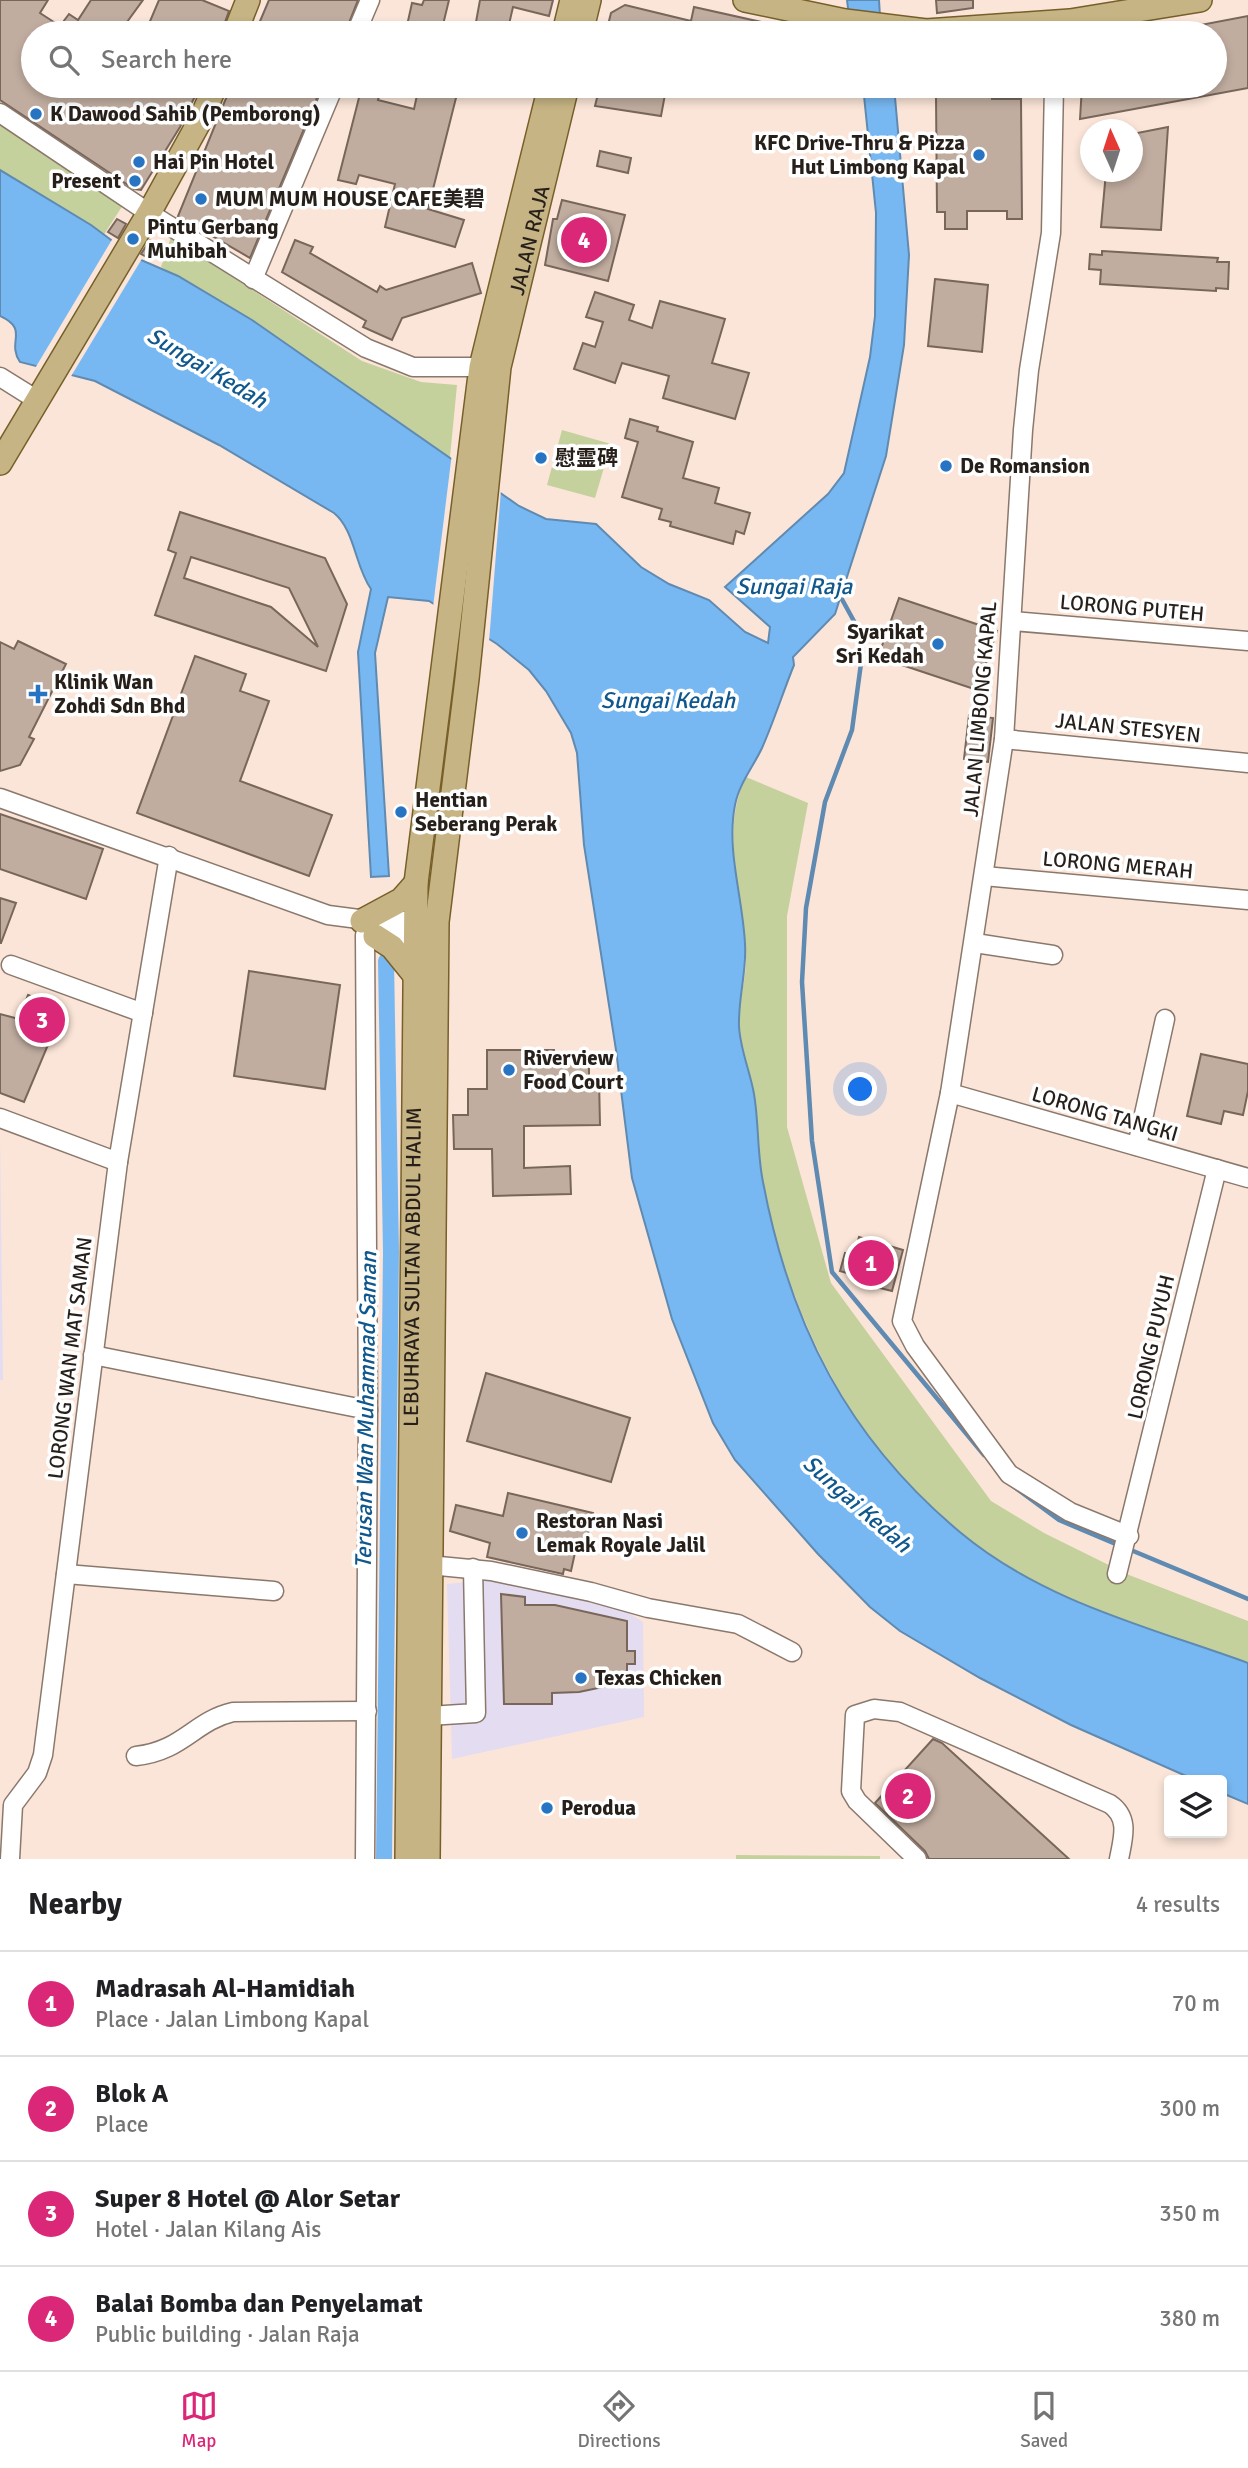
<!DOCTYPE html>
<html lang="en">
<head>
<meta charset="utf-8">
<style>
	:root { --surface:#fff; --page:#f2f2f2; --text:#202124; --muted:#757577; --line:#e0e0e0; --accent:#db2777 }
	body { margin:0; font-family:Signika,"Noto Sans SC",sans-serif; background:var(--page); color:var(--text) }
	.controls { position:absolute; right:21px; bottom:21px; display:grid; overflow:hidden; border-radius:7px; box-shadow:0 4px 10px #0003 }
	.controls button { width:63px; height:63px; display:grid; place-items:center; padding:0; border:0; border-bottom:2px solid var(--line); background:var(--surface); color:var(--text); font:35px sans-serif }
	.compass { position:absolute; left:1080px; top:119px; width:63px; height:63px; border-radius:50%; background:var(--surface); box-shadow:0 4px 10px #0003; rotate:357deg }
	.you { position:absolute; left:861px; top:1090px; width:24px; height:24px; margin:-18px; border:5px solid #fff; border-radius:50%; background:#1a73e8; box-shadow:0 0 0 10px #1a73e833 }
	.badge { display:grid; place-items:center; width:46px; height:46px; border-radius:50%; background:var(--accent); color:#fff; font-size:23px; font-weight:700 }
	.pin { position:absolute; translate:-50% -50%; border:4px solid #fff; box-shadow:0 2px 7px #0006 }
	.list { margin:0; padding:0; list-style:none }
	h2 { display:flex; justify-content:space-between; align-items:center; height:91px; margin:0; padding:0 28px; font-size:30px }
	h2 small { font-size:23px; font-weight:400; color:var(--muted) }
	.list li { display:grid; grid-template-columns:46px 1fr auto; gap:21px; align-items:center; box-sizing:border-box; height:105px; padding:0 28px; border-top:2px solid var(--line) }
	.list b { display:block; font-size:26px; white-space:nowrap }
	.list p { margin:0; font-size:23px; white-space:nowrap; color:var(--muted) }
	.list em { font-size:23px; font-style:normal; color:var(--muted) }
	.icon { flex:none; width:38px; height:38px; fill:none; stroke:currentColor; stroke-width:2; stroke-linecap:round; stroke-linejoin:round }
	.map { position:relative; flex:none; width:1248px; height:1859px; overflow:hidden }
	.search { position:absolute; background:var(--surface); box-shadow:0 4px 10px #0003; left:21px; right:21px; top:21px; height:77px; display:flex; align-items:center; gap:18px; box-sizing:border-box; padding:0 24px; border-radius:38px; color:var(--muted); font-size:26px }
	.sheet { height:511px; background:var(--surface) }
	nav { display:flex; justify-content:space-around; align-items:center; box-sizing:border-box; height:98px; border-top:2px solid var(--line); background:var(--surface); font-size:19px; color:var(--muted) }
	nav a { display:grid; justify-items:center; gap:4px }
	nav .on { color:var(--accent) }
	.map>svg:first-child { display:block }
</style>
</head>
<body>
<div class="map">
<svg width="1248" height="1859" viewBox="0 0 1248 1859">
	<rect width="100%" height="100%" fill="#fbe5d8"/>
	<g fill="#e4dcf1">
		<path d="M0 1136 3 1380H0Z"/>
		<path d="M498 1579 627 1612 643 1622 644 1717 452 1759 447 1584Z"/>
	</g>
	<g fill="#c4d19c">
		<path d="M0 124 123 205 103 236 0 170Z"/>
		<path d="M171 237 362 361 421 382 457 385 450 457 252 320 161 267Z"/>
		<path d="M562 430 611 444 595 498 547 485Z"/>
		<path d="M746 777 808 803 787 916V1127L831 1283 991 1501 1044 1533 1129 1575 1248 1621V1663C1177 1637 1101 1618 1034 1582 882 1502 796 1347 763 1184 757 1154 759 1123 754 1093 750 1070 741 1049 739 1026 738 1005 745 984 746 963 747 901 717 836 746 777Z"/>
		<path d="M736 1855 880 1856V1859H736Z"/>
	</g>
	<g fill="#78b8f2" stroke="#5f8ab1" stroke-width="2">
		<path d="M847 0H879L881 33H851Z"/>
		<path d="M863 86H894L909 255 904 345 886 456 835 614 793 657 794 665C783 692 774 721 762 748 753 767 739 784 735 805 726 850 743 898 745 944 747 971 738 998 739 1026 740 1049 750 1071 754 1094 759 1123 757 1153 763 1182 790 1325 848 1439 961 1533 1044 1602 1149 1627 1248 1663V1804L1222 1793V1780H1195L1071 1725 980 1678 900 1631 870 1607 818 1554 735 1460 713 1423 672 1319 632 1178 616 1050 584 845 577 753 571 733 546 691 529 670 497 644 429 601 388 597 375 653 389 876 371 877 358 652 371 589C355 567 355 530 334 513L219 445 95 381 20 362C6 341 30 330 0 316V170L91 225 134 257 178 276 252 320 519 506 546 519 596 524 641 567 669 584 709 600 745 632 768 643 770 627 725 587 828 494 844 473 870 357 875 316 876 213Z"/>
	</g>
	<g fill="#fbe5d8">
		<path d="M113 238 143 257 70 378 34 370Z"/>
		<path d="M452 453 501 490 489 642 433 607Z"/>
	</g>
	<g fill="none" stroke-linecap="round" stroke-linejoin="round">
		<g stroke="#5f8ab1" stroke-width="4.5">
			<path d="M838 592 861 634 862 656 852 730 825 802 806 908 802 982 812 1141 832 1272 984 1455"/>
			<path d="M1005 1480 1059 1520 1118 1545"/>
			<path d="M1126 1548 1248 1599"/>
		</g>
		<path stroke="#78b8f2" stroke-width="16" d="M384 1859 391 1252 386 961"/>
	</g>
	<g fill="#c1ada0" stroke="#78665b" stroke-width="2" fill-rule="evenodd">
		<path d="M0 0H48L40 13 60 26 69 14 78 20 91 0H143L119 33H33V86H200L180 127 141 190 134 189 0 100Z"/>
		<path d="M159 0H202L229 11 221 33H145Z"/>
		<path d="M269 0H358L345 33H255Z"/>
		<path d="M424 0H449L441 33 406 30 412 3 422 5Z"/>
		<path d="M480 0H553L549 16 513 7 507 33H474Z"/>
		<path d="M936 0H973V8L937 13Z"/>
		<path d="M625 5 691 21 694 7 788 28V33H606L611 13Z"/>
		<path d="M1248 16V88L1080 119 1082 86H1215V33H1191L1190 27Z"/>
		<path d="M231 86H322L250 258 178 216Z"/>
		<path d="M362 86 381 90 378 100 414 109 419 86H459L428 209 464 220 455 247 385 227 395 184 359 175 356 184 338 180Z"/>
		<path d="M600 86H660L666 89 661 116 595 106Z"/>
		<path d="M967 91H992V99H1021L1022 219H1007V211H967V229H945V212H937L936 96H967Z"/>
		<path d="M1168 127 1161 230 1101 227 1106 172H1132V134Z"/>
		<path d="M600 151 631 158 628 173 597 166Z"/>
		<path d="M562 200 625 215 608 281 545 265 553 219H557Z"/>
		<path d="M117 219 126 224 118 238 108 232Z"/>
		<path d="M150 240 159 245 150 259 141 254Z"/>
		<path d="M295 240 313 247 310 253 377 292 380 286 386 290 472 263 481 293 402 318 392 340 363 327 366 321 282 272Z"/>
		<path d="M1102 251 1218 258 1217 262H1229L1228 289 1216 288V291L1100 284 1101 270 1089 269 1090 254 1102 255Z"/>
		<path d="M935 279 988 285 982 352 928 346Z"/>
		<path d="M595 292 634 305 629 320 652 328 660 301 725 319 712 363 749 373 735 419 663 398 669 376 622 363 615 383 574 369 583 343 595 347 603 322 586 317Z"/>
		<path d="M630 419 658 427 657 431 693 442 683 478 719 488 715 503 750 513 744 534 736 531 733 544 670 526 671 522 659 519 662 509 622 497 638 442 625 438Z"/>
		<path d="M180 512 325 558 347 604 326 671 155 615 176 553 168 550ZM191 557 289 588 318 647 271 607 184 578Z"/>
		<path d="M899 598 997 631 977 690 878 657Z"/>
		<path d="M18 641 66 664 29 737 34 739 20 765 0 771V642L14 649Z"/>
		<path d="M195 656 246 674 240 691 269 701 240 781 332 815 309 876 137 813Z"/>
		<path d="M969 715 993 718 988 762 964 759Z"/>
		<path d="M0 814 103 849 86 899 0 869Z"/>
		<path d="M0 898 16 903 1 943H0Z"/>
		<path d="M249 971 340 985 325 1089 234 1076Z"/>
		<path d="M28 995 63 1009 24 1102 0 1093V1014L19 1019Z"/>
		<path d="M487 1050H554L555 1057H589V1079H599L600 1125 524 1126V1168L570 1166 571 1194 493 1196 492 1149H454L453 1115H468V1089H487Z"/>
		<path d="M1201 1054 1248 1064V1091L1243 1115 1224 1111 1221 1124 1187 1116Z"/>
		<path d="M859 1237 903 1250 892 1291 868 1285 869 1279 840 1271 845 1253 854 1256Z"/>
		<path d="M486 1373 630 1418 611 1482 467 1441Z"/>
		<path d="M508 1493 593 1513 586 1541 578 1539 571 1571 564 1569 563 1574 487 1557 490 1543 450 1531 456 1505 503 1516Z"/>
		<path d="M501 1594 525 1597V1605H555L627 1621V1651H635V1664H627V1682L579 1692 552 1693V1704H504Z"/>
		<path d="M933 1739 942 1743 1069 1859H929L925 1851 875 1803Z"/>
	</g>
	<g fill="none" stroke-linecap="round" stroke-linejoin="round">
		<defs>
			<g id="minor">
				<path d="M356 33 370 0"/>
				<path d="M1054 86 1051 233 1029 370 1023 430 1004 739 950 1093 902 1321 915 1346 1009 1474 1070 1512 1129 1536"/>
				<path d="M0 113 149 213 366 348 413 367H492"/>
				<path d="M253 279 334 86"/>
				<path d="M0 377 37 400"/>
				<path d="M1012 621 1248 641"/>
				<path d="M1004 739 1248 763"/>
				<path d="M0 798 328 915 374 921H427"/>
				<path d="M984 876 1248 900"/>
				<path d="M365 935 368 1410 365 1859"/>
				<path d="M372 936 428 938"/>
				<path d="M975 943 1053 955"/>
				<path d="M11 965 143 1013"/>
				<path d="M950 1093 1248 1178"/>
				<path d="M0 1118 118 1162"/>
				<path d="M1137 1146 1165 1019"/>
				<path d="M93 1355 368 1410"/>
				<path d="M429 1565 491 1571 591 1592 648 1608 738 1624 792 1652"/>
				<path d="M66 1574 274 1591"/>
				<path d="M1117 1574 1217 1169"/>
				<path d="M429 1716 476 1713 473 1568"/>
				<path d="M136 1756C183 1751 194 1721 233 1712L367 1711"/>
				<path d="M10 1859 13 1805 37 1773 43 1755 118 1162 169 856"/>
				<path d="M917 1859 857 1801 851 1791 855 1715 874 1709 900 1712 1110 1804C1130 1818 1123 1838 1119 1859"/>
			</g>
			<g id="major">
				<path d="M745 0 845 21 926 31 1070 21 1200 0"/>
				<path d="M235 33 248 0"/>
				<path d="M564 33 572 0"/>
				<path d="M581 33 589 0"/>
				<path d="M0 463 149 213 202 117 215 86"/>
				<path d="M362 921 401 900 416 883"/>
				<path d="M375 936 392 947 413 973"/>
				<path id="s1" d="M407 1859 416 883 481 367 550 86"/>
				<path id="s2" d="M428 1859 437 922 467 679 499 367 567 86"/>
			</g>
		</defs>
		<use href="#minor" stroke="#8b786c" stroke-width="21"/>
		<use href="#major" stroke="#775f2a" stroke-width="26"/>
		<use href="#minor" stroke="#fff" stroke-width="18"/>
		<use href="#major" stroke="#c7b484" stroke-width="23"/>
	</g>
	<g fill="#2774c3" stroke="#fff" stroke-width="2.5">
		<circle cx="36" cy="114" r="7"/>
		<circle cx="979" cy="155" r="7"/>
		<circle cx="139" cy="162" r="7"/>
		<circle cx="135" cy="181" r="7"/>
		<circle cx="201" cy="199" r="7"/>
		<circle cx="133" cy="239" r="7"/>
		<circle cx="541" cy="458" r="7"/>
		<circle cx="946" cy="466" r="7"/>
		<circle cx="938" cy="644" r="7"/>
		<path d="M34.5 683.5h7v7h7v7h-7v7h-7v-7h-7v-7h7z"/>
		<circle cx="401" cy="812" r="7"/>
		<circle cx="509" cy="1070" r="7"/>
		<circle cx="522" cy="1533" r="7"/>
		<circle cx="581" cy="1678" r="7"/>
		<circle cx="547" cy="1808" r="7"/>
	</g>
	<g text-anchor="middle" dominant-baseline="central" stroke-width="7" stroke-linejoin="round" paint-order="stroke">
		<g font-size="21" font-weight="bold" fill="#261f1a" stroke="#fff" text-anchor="start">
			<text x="50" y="114">K Dawood Sahib (Pemborong)</text>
			<text x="965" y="143" text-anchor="end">KFC Drive-Thru &amp; Pizza<tspan x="965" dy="24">Hut Limbong Kapal</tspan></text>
			<text x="153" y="162">Hai Pin Hotel</text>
			<text x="121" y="181" text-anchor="end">Present</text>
			<text x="215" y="199">MUM MUM HOUSE CAFE美碧</text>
			<text x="147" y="227">Pintu Gerbang<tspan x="147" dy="24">Muhibah</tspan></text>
			<text x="555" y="458">慰霊碑</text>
			<text x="960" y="466">De Romansion</text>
			<text x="924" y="632" text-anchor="end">Syarikat<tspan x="924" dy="24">Sri Kedah</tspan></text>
			<text x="54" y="682">Klinik Wan<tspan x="54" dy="24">Zohdi Sdn Bhd</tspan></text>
			<text x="415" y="800">Hentian<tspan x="415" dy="24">Seberang Perak</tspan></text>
			<text x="523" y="1058">Riverview<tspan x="523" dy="24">Food Court</tspan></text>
			<text x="536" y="1521">Restoran Nasi<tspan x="536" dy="24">Lemak Royale Jalil</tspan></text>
			<text x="595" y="1678">Texas Chicken</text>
			<text x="561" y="1808">Perodua</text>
		</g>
		<g font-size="21" fill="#261f1a" stroke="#fff">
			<text stroke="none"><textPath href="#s2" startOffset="1626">JALAN RAJA</textPath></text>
			<text transform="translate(1132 608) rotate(5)">LORONG PUTEH</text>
			<text transform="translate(980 709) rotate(-85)">JALAN LIMBONG KAPAL</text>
			<text transform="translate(1128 728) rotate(6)">JALAN STESYEN</text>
			<text transform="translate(1118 865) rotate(5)">LORONG MERAH</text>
			<text transform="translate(1105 1114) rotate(16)">LORONG TANGKI</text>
			<text stroke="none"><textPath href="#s1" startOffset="592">LEBUHRAYA SULTAN ABDUL HALIM</textPath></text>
			<text transform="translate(1151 1347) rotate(-77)">LORONG PUYUH</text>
			<text transform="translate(70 1358) rotate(-83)">LORONG WAN MAT SAMAN</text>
		</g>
		<g font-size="23" font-style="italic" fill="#0f578c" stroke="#fff">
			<text transform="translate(207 368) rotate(31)">Sungai Kedah</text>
			<text x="794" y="586">Sungai Raja</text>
			<text x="668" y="700">Sungai Kedah</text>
			<text transform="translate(366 1410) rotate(-89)">Terusan Wan Muhammad Saman</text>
			<text transform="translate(857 1504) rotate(41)">Sungai Kedah</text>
		</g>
	</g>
</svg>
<div class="controls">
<button><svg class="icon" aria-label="layers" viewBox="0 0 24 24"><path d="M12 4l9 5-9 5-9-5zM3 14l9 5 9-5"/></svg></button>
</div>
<svg class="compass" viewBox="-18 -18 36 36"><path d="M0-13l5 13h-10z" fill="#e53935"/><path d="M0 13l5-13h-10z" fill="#757577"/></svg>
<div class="you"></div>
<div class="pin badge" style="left:871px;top:1263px">1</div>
<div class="pin badge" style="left:908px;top:1796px">2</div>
<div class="pin badge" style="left:42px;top:1020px">3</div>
<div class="pin badge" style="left:584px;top:240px">4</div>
<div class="search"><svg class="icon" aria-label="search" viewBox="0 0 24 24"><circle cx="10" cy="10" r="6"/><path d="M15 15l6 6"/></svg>Search here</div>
</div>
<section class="sheet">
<h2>Nearby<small>4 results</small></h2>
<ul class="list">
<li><span class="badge">1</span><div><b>Madrasah Al-Hamidiah</b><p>Place · Jalan Limbong Kapal</p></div><em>70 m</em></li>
<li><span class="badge">2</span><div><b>Blok A</b><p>Place</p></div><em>300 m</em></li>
<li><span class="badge">3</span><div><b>Super 8 Hotel @ Alor Setar</b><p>Hotel · Jalan Kilang Ais</p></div><em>350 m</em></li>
<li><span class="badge">4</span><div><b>Balai Bomba dan Penyelamat</b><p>Public building · Jalan Raja</p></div><em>380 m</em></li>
</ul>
</section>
<nav>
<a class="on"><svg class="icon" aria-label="map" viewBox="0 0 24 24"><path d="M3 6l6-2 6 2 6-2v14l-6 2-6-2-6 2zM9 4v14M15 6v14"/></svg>Map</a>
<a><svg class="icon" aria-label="directions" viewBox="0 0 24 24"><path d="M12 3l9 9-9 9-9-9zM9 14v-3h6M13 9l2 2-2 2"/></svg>Directions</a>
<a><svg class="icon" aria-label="saved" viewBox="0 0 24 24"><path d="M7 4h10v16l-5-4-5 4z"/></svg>Saved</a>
</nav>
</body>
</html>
